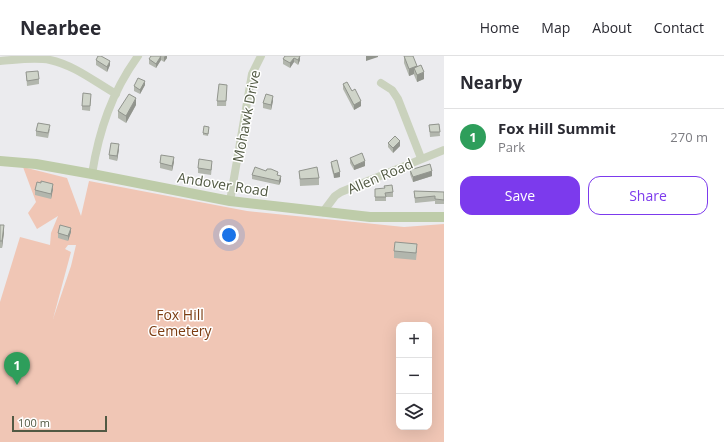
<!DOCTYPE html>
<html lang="en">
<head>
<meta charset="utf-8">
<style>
	:root { --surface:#fff; --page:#f7f7f7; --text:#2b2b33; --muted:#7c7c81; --line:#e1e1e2; --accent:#7c3aed }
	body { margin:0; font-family:"Open Sans",sans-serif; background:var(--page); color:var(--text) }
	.controls { position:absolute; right:12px; bottom:12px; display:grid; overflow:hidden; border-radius:8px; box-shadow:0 4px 16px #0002 }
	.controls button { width:36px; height:36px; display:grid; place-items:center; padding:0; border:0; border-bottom:1px solid var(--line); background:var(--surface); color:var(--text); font:20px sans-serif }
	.scale { position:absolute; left:12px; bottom:10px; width:95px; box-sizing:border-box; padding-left:4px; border:2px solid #515943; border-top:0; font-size:11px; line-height:14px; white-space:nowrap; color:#515943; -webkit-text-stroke:3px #fff; paint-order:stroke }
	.you { position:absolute; left:229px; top:179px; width:14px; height:14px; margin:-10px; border:3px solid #fff; border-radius:50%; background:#1a73e8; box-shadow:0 0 0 6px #1a73e833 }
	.badge { display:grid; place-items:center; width:26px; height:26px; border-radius:50%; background:var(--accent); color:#fff; font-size:13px; font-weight:700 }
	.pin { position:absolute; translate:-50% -33px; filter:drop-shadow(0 1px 2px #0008) }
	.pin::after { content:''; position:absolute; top:21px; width:14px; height:12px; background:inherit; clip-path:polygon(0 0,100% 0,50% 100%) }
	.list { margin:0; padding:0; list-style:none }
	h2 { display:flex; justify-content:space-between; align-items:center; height:52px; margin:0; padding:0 16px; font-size:17px }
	h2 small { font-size:13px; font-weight:400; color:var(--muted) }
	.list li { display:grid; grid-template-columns:26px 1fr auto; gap:12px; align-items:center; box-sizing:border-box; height:56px; padding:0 16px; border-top:1px solid var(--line) }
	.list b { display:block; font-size:15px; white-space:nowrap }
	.list p { margin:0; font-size:13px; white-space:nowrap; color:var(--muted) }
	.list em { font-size:13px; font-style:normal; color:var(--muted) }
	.actions { display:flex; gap:8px; padding:12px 16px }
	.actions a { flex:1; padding:9px 0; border:1px solid var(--accent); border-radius:12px; text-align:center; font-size:14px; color:var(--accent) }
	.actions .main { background:var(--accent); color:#fff }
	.icon { flex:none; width:22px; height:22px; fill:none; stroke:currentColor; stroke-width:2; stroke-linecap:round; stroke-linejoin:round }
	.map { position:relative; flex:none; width:444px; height:386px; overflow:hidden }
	header { display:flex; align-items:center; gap:24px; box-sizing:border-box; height:56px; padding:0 20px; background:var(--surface); border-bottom:1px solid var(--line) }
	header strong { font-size:19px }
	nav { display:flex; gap:22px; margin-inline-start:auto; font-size:14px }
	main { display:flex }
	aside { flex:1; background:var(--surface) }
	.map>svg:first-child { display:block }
</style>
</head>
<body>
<header>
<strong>Nearbee</strong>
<nav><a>Home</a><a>Map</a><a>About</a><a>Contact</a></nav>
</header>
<main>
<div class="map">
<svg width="444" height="386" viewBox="0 0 444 386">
	<rect width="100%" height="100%" fill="#ebebee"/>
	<path fill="#f0c6b5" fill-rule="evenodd" d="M23 111 67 122 81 160 89 125 247 155 404 171 444 168V386H0V246L20 181 50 189 51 177 58 160 37 173 28 157 36 146ZM68 189H76L71 210 53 263 71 196 65 193ZM399 269H429V371H399Z"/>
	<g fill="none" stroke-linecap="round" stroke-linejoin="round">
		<g stroke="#cad2bd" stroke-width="8">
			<path d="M0 5C16 4 34 1 50 4 74 9 95 26 116 38"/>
			<path d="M381 27 392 34 398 43 421 102"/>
			<path d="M92 118C99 74 112 36 138 0"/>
			<path d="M230 145 252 18 261 0"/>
			<path d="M323 156 335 140 341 136 444 94"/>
		</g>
		<path stroke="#becca9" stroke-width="10" d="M0 105 36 108 92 118 230 145 370 161H444"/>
	</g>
	<g fill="#b2b6ad">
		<path d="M151 0H167V2L164 6 161 4 156 12 149 8V3Z"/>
		<path d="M300 0V4L298 9 294 6 290 12 283 8V3Z"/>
		<path d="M404 0 417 11 424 23 417 26 414 19V18L409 20 404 7Z"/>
		<path d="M96 4 110 9 107 16 96 9Z"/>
		<path d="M26 16 39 23V28L27 30Z"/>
		<path d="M343 28 352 35 361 50 354 54 343 33Z"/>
		<path d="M145 29 140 38 134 35V30Z"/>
		<path d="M227 29 226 50H217V45Z"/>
		<path d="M91 42 90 55 82 54V50Z"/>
		<path d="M273 45 271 54 263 52V47Z"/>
		<path d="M136 49 126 67 118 62V55Z"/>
		<path d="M439 68 440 80 430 81 429 69Z"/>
		<path d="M50 73 48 82 36 80V75Z"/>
		<path d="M209 73 208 80 203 79V77Z"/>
		<path d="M388 87 400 90 393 97 388 91Z"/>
		<path d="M119 93 117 105 109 103V99Z"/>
		<path d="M350 102 365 110 354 114 350 107Z"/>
		<path d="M174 106 172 115 160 112V107Z"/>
		<path d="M331 106 340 121 334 122 331 110Z"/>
		<path d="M212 110 211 119 198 117V112Z"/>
		<path d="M410 114 432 120 413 126 410 118Z"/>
		<path d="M266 115 278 119 281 125 279 129 252 123V119Z"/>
		<path d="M299 115 319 122V129L300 130Z"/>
		<path d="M53 133 51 143 35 139V134Z"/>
		<path d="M375 133 393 136V141H386V145H375Z"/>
		<path d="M414 135 444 136V148H435V145L415 147Z"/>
		<path d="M0 169 4 176 2 192H0Z"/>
		<path d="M71 176 68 185 58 182V177Z"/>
		<path d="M394 195H417L416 204 394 202Z"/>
	</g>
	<g fill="#91948d">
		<path d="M161 0V4L156 12V8Z"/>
		<path d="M165 0H167V2L164 6V1Z"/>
		<path d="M300 0V4L298 9V4Z"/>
		<path d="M366 0H378V1L366 5Z"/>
		<path d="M294 2V6L290 12V7Z"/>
		<path d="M110 5V9L107 16V11Z"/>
		<path d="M417 10V16L414 12V18L409 20V13Z"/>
		<path d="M424 16V23L417 26V19Z"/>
		<path d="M145 25V29L140 38V34Z"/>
		<path d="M273 40V45L271 54V49Z"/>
		<path d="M136 42V49L126 67V60Z"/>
		<path d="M361 45V50L354 54V49Z"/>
		<path d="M400 85V90L393 97V92Z"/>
		<path d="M119 88V93L117 105V100Z"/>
		<path d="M174 101V106L172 115V110Z"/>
		<path d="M365 105V110L354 114V110Z"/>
		<path d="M432 115V120L413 126V121Z"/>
		<path d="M340 116V121L334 122V118Z"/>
		<path d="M281 120V125L279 129V125Z"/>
		<path d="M53 128V133L51 143V138Z"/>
		<path d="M4 169V176L2 192V185Z"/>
		<path d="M71 172V176L68 185V180Z"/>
	</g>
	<g fill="#cfd4c9" stroke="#91948d">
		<path d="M98 0H101L110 5 107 11 96 4Z"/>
		<path d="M151 0H161L156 8 149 3Z"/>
		<path d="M285 0H300L298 4 294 2 290 7 283 3Z"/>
		<path d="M405 0H413L417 10 409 13 404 0Z"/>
		<path d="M421 9 424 16 417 19 414 12Z"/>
		<path d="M38 15 39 23 27 25 26 16Z"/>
		<path d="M138 22 145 25 140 34 134 30Z"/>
		<path d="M347 26 352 35 355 33 361 45 354 49 343 28Z"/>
		<path d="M219 28 227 29 226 45H217Z"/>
		<path d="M83 37 91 38 90 50H82Z"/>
		<path d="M129 38 136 42 126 60 118 55Z"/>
		<path d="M266 38 273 40 271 49 263 47Z"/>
		<path d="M38 67 50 69 48 77 36 75Z"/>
		<path d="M439 68 440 76H430L429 69Z"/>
		<path d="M204 70 209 71 208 78 203 77Z"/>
		<path d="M395 80 400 85 393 92 388 87Z"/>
		<path d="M111 87 119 88 117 100 109 99Z"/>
		<path d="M362 97 365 105 354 110 350 102Z"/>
		<path d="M161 99 174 101 172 110 160 107Z"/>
		<path d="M199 103 212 105 211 114 198 112Z"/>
		<path d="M337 104 340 116 334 118 331 106Z"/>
		<path d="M430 108 432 115 413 121 410 114Z"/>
		<path d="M255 111 266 115 267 113H271L278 116 277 119 281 120 279 125 252 119Z"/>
		<path d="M317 111 319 122 300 123 299 115Z"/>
		<path d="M41 125 53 128 51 138 35 134 37 126 41 127Z"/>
		<path d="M392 129 393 136 385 137 386 141H375V133L385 132 384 130Z"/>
		<path d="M414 135 444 136V144L435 143V140L415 142Z"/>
		<path d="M0 169H4L2 185H0Z"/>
		<path d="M60 169 71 172 68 180 58 177Z"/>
		<path d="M395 186 417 188 416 197 394 195Z"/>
	</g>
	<g text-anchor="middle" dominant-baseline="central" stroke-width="3" stroke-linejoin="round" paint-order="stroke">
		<g font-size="14" fill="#515943" stroke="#fff">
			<text transform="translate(246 60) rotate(-79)">Mohawk Drive</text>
			<text transform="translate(380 120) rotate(-23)">Allen Road</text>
			<text transform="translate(223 128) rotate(9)">Andover Road</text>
		</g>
		<g font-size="14" fill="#7c3d12" stroke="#fff">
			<text x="180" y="258">Fox Hill<tspan x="180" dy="16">Cemetery</tspan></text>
		</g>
	</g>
</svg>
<div class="controls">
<button>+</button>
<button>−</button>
<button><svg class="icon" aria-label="layers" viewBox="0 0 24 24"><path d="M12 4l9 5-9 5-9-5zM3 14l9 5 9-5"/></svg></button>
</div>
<div class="scale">100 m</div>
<div class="you"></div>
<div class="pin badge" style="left:17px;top:329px;background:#2e9e5b">1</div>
</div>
<aside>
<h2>Nearby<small></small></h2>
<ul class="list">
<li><span class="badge" style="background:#2e9e5b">1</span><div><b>Fox Hill Summit</b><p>Park</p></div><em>270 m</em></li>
</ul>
<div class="actions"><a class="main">Save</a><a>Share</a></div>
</aside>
</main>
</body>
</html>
